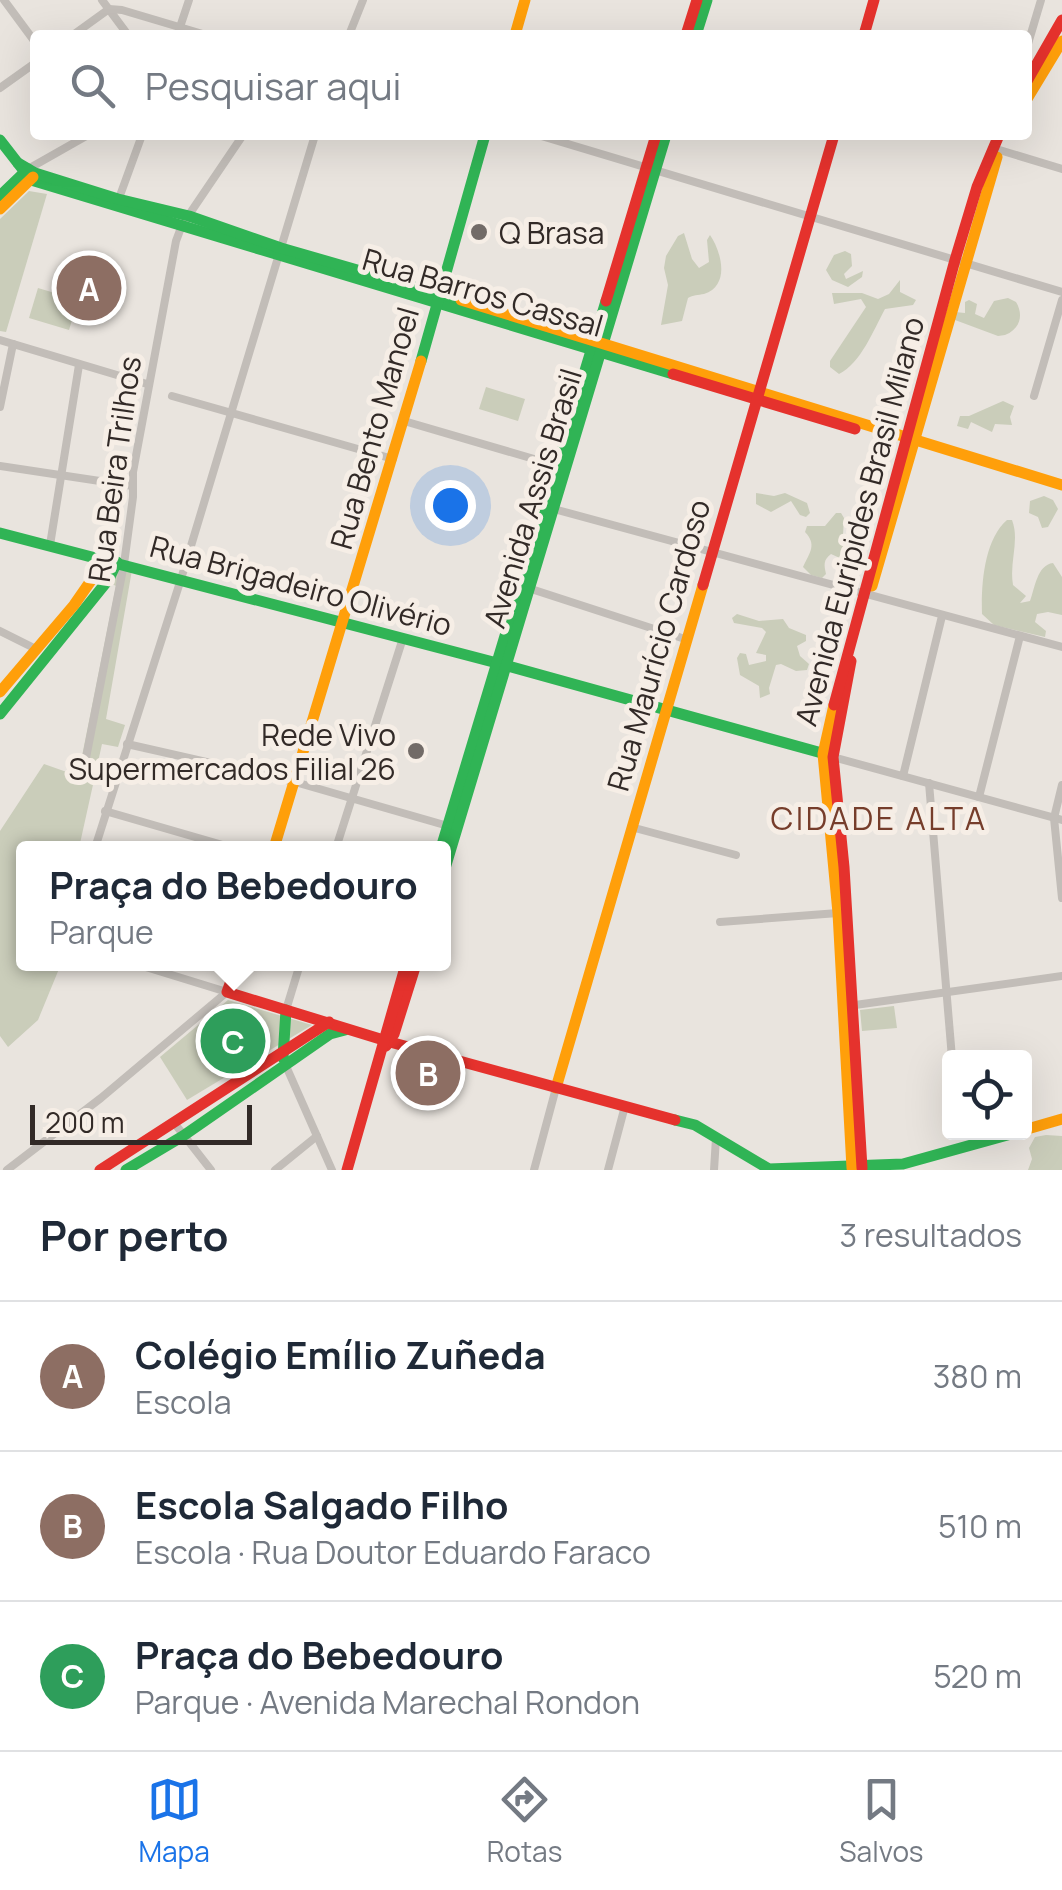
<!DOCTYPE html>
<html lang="pt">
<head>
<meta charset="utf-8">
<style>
	:root { --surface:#fff; --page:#f2f2f3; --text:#1f2937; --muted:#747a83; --line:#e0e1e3; --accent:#1a73e8 }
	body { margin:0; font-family:Manrope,sans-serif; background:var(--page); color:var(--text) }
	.controls { position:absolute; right:30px; bottom:30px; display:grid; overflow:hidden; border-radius:10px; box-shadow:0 10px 40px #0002 }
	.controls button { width:90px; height:90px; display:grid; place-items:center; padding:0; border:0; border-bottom:2px solid var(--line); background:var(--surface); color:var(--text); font:50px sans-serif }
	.scale { position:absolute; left:30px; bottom:25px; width:222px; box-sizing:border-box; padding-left:10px; border:5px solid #322a27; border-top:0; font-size:28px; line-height:35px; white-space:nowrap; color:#322a27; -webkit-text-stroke:8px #f6eee6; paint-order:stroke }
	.you { position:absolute; left:450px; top:505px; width:35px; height:35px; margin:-25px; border:8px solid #fff; border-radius:50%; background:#1a73e8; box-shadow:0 0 0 15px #1a73e833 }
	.badge { display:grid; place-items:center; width:65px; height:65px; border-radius:50%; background:var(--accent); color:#fff; font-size:32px; font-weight:700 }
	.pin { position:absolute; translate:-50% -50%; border:5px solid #fff; box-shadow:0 2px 10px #0006 }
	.popup { position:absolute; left:16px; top:841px; width:435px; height:130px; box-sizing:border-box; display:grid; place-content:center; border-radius:10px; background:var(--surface); filter:drop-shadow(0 2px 8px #0005); font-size:32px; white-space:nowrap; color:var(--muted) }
	.popup b { font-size:38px; color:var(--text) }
	.popup::after { content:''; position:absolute; left:50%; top:100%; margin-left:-20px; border:20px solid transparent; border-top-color:var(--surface) }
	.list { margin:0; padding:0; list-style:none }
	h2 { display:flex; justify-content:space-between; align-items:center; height:130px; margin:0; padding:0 40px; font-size:42px }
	h2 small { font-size:32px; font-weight:400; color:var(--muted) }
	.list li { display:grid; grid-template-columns:65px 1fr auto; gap:30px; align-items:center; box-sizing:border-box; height:150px; padding:0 40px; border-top:2px solid var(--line) }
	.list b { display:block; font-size:38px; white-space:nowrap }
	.list p { margin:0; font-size:32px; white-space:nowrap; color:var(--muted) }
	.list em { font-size:32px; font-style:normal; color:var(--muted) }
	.icon { flex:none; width:55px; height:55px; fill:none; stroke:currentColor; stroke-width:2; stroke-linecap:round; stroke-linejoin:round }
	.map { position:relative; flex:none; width:1062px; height:1170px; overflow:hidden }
	.search { position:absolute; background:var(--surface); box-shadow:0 10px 40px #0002; left:30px; right:30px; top:30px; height:110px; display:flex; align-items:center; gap:25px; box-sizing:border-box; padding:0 35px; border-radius:10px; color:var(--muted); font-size:38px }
	.sheet { height:580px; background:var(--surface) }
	nav { display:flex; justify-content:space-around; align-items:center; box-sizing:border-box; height:140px; border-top:2px solid var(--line); background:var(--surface); font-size:28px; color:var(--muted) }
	nav a { display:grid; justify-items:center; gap:5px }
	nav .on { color:var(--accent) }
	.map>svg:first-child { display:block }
</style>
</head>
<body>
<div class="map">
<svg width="1062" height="1170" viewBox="0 0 1062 1170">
	<rect width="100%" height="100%" fill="#e9e4de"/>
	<g fill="#cacdba">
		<path d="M29 191 47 194 6 332 0 331V219Z"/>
		<path d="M684 233 692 259 699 268 709 262 707 240 710 235C721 251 731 285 704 294 698 295 693 295 688 298L682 321 661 325 668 285 664 268 666 256 678 236Z"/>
		<path d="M845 251 851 254 852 266 844 274 846 279 863 271 862 277 848 287 832 280 826 270 834 255Z"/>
		<path d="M900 280V292L916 300 913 305 885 309C873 331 861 363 839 374L830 367V361L866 307 861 299 834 304 832 293H862L878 299 889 294Z"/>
		<path d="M38 288 78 300 69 330 29 318Z"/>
		<path d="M1008 298 1016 302C1024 315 1020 329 1005 335L998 336 955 320 953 316 955 312 965 313V302L969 300 977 304 975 314 984 318 994 301Z"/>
		<path d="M486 387 525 399 518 421 479 409Z"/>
		<path d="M1003 401 1014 406 1010 417 1012 425 995 424 992 432 971 422 968 429 957 426 960 416H969Z"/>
		<path d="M756 493 774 496 785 493 807 503 810 513 806 517 800 515 791 501 771 512 756 504Z"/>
		<path d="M1044 496 1053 500 1058 509 1048 527 1042 528 1038 517 1029 513 1030 501Z"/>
		<path d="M836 513H841L844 518 843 535 854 534 855 540 842 559 831 554C823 560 824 565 826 574L822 578 811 575 803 567C810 552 817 545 805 532L807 526H825Z"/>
		<path d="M1007 520H1012C1020 541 1009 562 1013 585L1026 596 1020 603 1030 601C1035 588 1037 565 1053 563L1062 577V615L1048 612 1037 614 1035 622 1046 631 1045 637 994 625 982 614C981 585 984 540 1007 520Z"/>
		<path d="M118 567 132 570 106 719 125 725 118 747 102 744 79 848H23V964H61L38 1020 8 1047 0 1036V831L44 764 78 776 116 586 110 583Z"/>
		<path d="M737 614 759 621 783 619 789 628 806 635V641L797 646 800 656 809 664 807 670 796 671 781 664 776 665 769 688 770 694 760 698 759 686 740 675 737 658 740 653 746 654 749 665 766 661V655L756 653 766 632 762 628 734 623 732 618Z"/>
		<path d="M228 1000 312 1025 187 1100 160 1057Z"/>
		<path d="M894 1006 897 1028 862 1031 860 1010Z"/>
		<path d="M1046 1135 1062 1136V1170H1028L1032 1159 1029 1148 1035 1137Z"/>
	</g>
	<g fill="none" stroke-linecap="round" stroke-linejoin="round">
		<g stroke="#c2bdb8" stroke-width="8">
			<path d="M4 0 35 42"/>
			<path d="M102 0 128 35"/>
			<path d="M180 27 189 0"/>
			<path d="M73 35 109 9 122 10 206 35"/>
			<path d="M349 35 363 0"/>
			<path d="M1027 47 1041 0"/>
			<path d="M0 88 35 63"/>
			<path d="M538 135 1062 292"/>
			<path d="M993 148 1062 169"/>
			<path d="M28 169 88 135"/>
			<path d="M118 201 142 135"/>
			<path d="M0 340 147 384"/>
			<path d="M172 396 393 459"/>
			<path d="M1034 396 1062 300"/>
			<path d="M0 407 13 344"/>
			<path d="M404 421 558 466"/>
			<path d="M0 466 133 486"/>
			<path d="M550 508 1062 647"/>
			<path d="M50 545 79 365"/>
			<path d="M525 587 685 639"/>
			<path d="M0 631 36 649"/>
			<path d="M127 744 295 782 448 826"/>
			<path d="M833 757 1062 820"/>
			<path d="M84 768 124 564 133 497V472L176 241 182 225 243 135"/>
			<path d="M903 776 942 616"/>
			<path d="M929 783 952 1058"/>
			<path d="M1062 785 1054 818 1062 898"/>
			<path d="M979 797 1020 636"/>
			<path d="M105 811 233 848"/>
			<path d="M631 827 736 855"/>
			<path d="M95 848 181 579 315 135"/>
			<path d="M336 848 403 638"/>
			<path d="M720 922 838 913"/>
			<path d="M136 964 227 992"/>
			<path d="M848 1006 1062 976"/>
			<path d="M286 1010 300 964"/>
			<path d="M286 1066 332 1170"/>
			<path d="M175 1124 211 1170"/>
			<path d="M7 1170 101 1098 227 992"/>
			<path d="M275 1170 317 1136"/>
			<path d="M534 1170 556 1088"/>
			<path d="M608 1170 625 1106"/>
			<path d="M714 1170 716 1138"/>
		</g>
		<g stroke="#30b455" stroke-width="11">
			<path d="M696 35 707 0"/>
			<path d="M0 140 31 180 673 374"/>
			<path d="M18 163 35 173 118 199 189 216 281 248 461 300"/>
			<path d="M0 196 28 169"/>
			<path d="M421 361 485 135"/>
			<path d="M0 533 497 663 829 755"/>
			<path d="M0 714 109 579 117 562"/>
			<path d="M441 848 606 301"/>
			<path d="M443 875 666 135"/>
			<path d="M283 1058 286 1010"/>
			<path d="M675 1120 695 1125 769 1169 903 1164 1018 1132"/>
			<path d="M126 1170 183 1136 330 1034 345 1030"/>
		</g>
		<g stroke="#ff9f0a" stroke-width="11">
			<path d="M515 35 525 0"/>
			<path d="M1027 99 1062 41"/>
			<path d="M0 209 33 177"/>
			<path d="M461 300 1062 485"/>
			<path d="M872 586 997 157"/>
			<path d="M0 692 74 605 106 559"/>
			<path d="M834 705 823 754 838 913 852 1168"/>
			<path d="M274 848 421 361"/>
			<path d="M556 1088 703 585"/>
			<path d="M1024 1130 1062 1119"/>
		</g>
		<g stroke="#e5322d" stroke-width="11">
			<path d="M686 35 697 0"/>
			<path d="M864 35 874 0"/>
			<path d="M1027 81 1062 20"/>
			<path d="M606 301 656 135"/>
			<path d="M673 374 855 429"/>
			<path d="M703 585 834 135"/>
			<path d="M851 661 833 757 844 867 862 1168"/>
			<path d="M834 705 955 260 977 187 999 135"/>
			<path d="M237 964 227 992 390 1042 675 1120"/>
			<path d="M386 1046 394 1034 416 964"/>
			<path d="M100 1170 329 1022"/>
			<path d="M347 1170 406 964"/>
		</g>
	</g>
	<g fill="#726b67" stroke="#f6eee6" stroke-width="4">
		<circle cx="479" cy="232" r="10"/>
		<circle cx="416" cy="751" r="10"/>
	</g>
	<g text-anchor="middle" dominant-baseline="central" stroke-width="10" stroke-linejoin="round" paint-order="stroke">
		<g font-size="30" fill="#322a27" stroke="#f6eee6" text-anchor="start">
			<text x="499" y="232">Q Brasa</text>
			<text x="396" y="734" text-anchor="end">Rede Vivo<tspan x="396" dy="34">Supermercados Filial 26</tspan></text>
		</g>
		<g font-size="30" fill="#322a27" stroke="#f6eee6">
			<text transform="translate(483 292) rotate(16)">Rua Barros Cassal</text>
			<text transform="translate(374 428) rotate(-74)">Rua Bento Manoel</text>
			<text transform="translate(114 469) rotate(-82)">Rua Beira Trilhos</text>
			<text transform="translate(532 498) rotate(-73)">Avenida Assis Brasil</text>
			<text transform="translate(859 521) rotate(-75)">Avenida Euripides Brasil Milano</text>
			<text transform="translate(301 585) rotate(15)">Rua Brigadeiro Olivério</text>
			<text transform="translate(658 645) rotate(-74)">Rua Maurício Cardoso</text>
		</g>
		<g font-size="32" letter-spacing="2.5" fill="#763d2b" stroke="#f6eee6">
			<text x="879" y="818">CIDADE ALTA</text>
		</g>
	</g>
</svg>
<div class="controls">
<button><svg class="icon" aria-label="locate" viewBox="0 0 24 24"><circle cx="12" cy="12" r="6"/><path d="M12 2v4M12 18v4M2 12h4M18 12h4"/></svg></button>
</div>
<div class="scale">200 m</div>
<div class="you"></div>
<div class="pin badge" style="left:89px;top:288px;background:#8d6e63">A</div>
<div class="pin badge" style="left:428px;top:1073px;background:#8d6e63">B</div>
<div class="pin badge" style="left:233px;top:1041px;background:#2e9e5b">C</div>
<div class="popup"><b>Praça do Bebedouro</b>Parque</div>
<div class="search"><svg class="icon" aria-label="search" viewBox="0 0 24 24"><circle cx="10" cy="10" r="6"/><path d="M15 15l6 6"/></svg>Pesquisar aqui</div>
</div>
<section class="sheet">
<h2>Por perto<small>3 resultados</small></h2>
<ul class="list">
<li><span class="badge" style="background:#8d6e63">A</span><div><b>Colégio Emílio Zuñeda</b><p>Escola</p></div><em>380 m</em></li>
<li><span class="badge" style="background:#8d6e63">B</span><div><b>Escola Salgado Filho</b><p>Escola · Rua Doutor Eduardo Faraco</p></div><em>510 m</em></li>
<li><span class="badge" style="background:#2e9e5b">C</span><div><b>Praça do Bebedouro</b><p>Parque · Avenida Marechal Rondon</p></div><em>520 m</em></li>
</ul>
</section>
<nav>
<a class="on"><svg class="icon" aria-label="map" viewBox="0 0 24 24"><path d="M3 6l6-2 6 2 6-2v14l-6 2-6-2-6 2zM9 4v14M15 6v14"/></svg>Mapa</a>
<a><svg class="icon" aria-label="directions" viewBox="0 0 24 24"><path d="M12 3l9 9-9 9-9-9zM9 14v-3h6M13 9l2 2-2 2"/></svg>Rotas</a>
<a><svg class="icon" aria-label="saved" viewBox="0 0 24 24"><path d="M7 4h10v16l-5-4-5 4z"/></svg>Salvos</a>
</nav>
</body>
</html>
